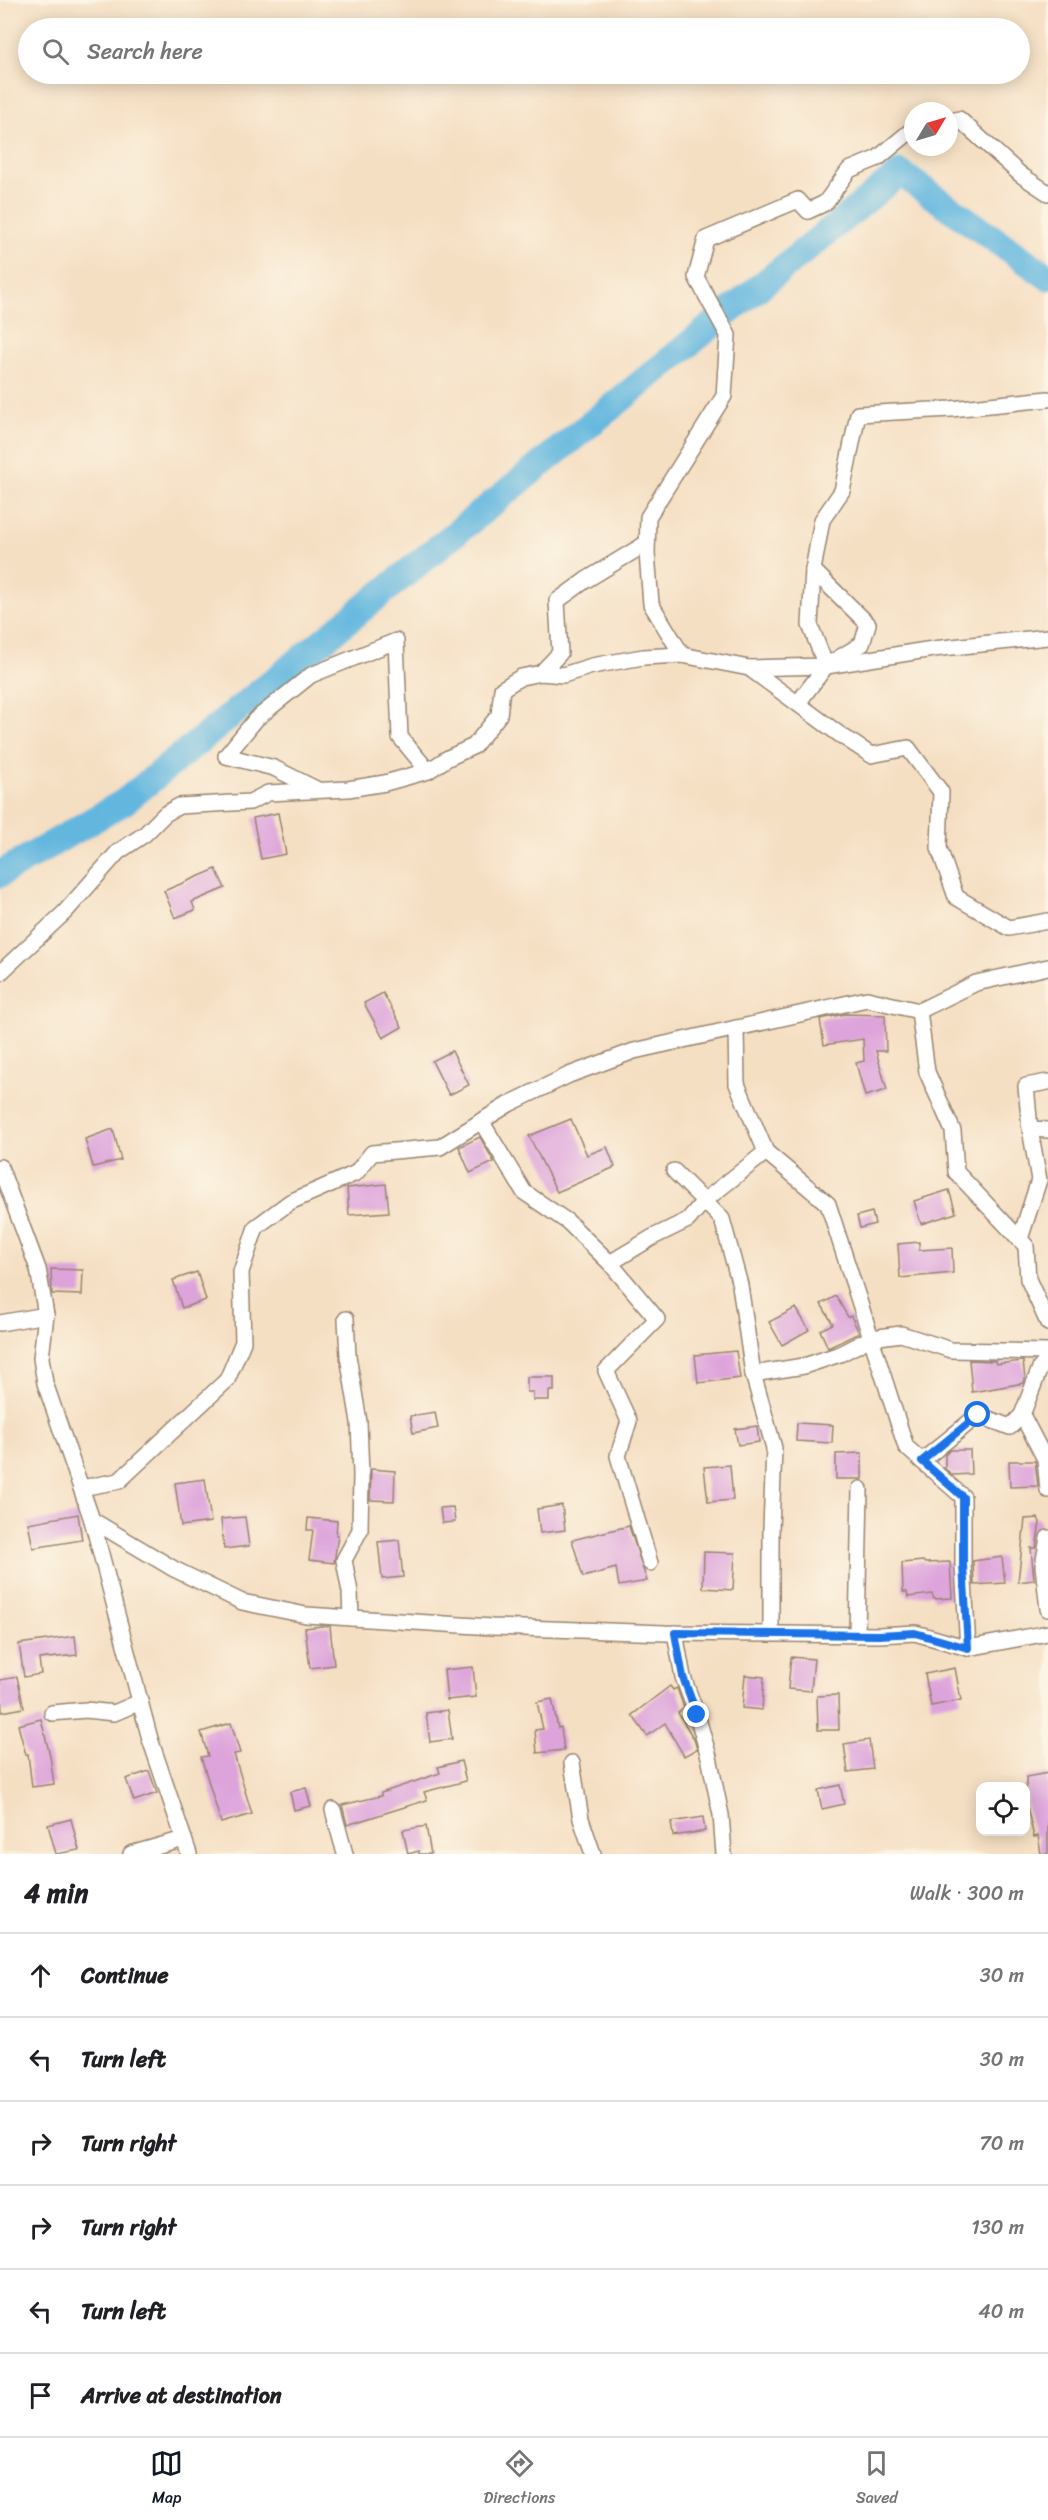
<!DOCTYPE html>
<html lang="en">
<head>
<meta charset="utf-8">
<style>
	:root { --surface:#fff; --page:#f6f6f6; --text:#202124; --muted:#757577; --line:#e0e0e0; --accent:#111827 }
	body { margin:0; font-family:Sriracha,sans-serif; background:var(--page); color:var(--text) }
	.controls { position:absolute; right:18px; bottom:18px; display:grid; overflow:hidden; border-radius:12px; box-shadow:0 3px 15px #0003 }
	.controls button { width:54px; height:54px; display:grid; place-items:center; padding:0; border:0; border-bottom:2px solid var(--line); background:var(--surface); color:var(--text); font:30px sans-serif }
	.compass { position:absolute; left:904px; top:102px; width:54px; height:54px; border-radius:50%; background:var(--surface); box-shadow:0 3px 15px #0003; rotate:52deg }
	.stop { position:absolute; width:18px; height:18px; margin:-14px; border:4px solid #1a73e8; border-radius:50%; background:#fff }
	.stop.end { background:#1a73e8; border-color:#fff; box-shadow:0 2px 6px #0008 }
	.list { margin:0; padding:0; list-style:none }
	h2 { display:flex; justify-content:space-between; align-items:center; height:78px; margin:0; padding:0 24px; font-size:26px }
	h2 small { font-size:20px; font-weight:400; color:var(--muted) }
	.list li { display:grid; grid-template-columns:39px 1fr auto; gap:18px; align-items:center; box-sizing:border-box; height:84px; padding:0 24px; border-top:2px solid var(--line) }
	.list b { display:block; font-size:22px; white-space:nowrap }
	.list em { font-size:20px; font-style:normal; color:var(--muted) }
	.icon { flex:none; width:33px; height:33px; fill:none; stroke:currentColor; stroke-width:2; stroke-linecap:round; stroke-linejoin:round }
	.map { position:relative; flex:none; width:1048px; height:1854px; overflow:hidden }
	.search { position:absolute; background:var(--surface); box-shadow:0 3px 15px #0003; left:18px; right:18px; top:18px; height:66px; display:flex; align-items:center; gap:15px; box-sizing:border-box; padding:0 21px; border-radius:33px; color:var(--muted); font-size:22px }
	.sheet { height:582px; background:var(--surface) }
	nav { display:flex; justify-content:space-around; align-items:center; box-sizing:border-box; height:84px; border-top:2px solid var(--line); background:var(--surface); font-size:16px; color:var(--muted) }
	nav a { display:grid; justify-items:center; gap:3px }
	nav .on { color:var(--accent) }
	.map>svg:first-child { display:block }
</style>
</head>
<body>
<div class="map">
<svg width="1048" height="1854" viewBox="0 0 1048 1854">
	<rect width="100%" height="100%" fill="#fcf5e5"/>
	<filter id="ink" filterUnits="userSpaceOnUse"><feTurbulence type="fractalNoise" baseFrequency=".0167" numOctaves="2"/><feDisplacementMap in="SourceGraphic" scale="12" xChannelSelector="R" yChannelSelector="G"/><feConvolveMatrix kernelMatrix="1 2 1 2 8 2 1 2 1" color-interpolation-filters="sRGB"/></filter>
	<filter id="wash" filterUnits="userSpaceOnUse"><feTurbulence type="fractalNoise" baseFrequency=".008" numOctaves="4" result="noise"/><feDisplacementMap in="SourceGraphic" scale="24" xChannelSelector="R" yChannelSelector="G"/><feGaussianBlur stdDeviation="1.35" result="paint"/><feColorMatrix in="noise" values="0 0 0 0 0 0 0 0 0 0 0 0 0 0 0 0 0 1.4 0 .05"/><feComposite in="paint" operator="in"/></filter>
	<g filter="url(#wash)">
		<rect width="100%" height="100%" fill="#f5dfc3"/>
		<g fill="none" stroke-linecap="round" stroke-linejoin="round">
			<path stroke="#63b7df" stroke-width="27" d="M0 874 124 802 900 173 1048 277"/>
		</g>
		<g id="blocks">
			<g fill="#dda3db">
				<path d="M278 813 286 854 261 859 253 818Z"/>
				<path d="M216 869 225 888 192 902 195 910 175 918 164 891Z"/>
				<path d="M383 993 402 1027 383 1038 364 1003Z"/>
				<path d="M845 1014 885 1015 886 1051H876L887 1090 865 1096 856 1063 864 1061 863 1039 824 1045 820 1019Z"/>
				<path d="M452 1051 469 1085 449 1095 432 1061Z"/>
				<path d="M571 1119 587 1155 607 1147 615 1167 557 1192 529 1136Z"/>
				<path d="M113 1129 121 1160 93 1167 85 1139Z"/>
				<path d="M480 1137 494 1162 470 1173 459 1147Z"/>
				<path d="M386 1184 389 1212 349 1215 347 1188Z"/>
				<path d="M949 1190 956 1213 921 1224 914 1201Z"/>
				<path d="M872 1212 875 1224 860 1228 857 1216Z"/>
				<path d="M919 1242V1250L952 1248 953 1273 900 1278 898 1244Z"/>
				<path d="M51 1269 83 1270 82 1295 52 1294Z"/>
				<path d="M197 1272 206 1300 182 1308 173 1280Z"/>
				<path d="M836 1296 848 1317 851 1316 859 1333 828 1348 820 1330 833 1324 821 1304Z"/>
				<path d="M796 1308 809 1330 782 1345 769 1322Z"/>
				<path d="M736 1351 740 1378 698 1383 695 1355Z"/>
				<path d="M969 1360 995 1361 996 1364 1023 1361 1025 1379 1024 1383 972 1392Z"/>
				<path d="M527 1377H554V1391H549V1400H533V1392H527Z"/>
				<path d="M435 1412 438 1428 413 1433 410 1416Z"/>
				<path d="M797 1423 833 1425 832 1443 796 1441Z"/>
				<path d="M757 1426 759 1442 738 1445 735 1429Z"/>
				<path d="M950 1450H970L971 1474 953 1475 945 1469V1455Z"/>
				<path d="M862 1453V1479H836V1454Z"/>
				<path d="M1009 1461H1035L1038 1486 1010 1487Z"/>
				<path d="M730 1465 733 1500 708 1502 704 1467Z"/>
				<path d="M371 1469 395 1471 394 1501 370 1500Z"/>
				<path d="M205 1479 211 1522 181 1526 175 1483Z"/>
				<path d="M562 1505 565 1530 540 1533 537 1509Z"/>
				<path d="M453 1507 455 1522 442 1523 440 1508Z"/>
				<path d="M78 1514 82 1540 33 1548 28 1523Z"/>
				<path d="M245 1517 249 1546 224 1549 221 1519Z"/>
				<path d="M308 1518 337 1521 336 1535H338L334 1563 309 1560 313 1530H307Z"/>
				<path d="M1038 1518 1040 1522 1036 1548H1031L1034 1580 1018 1582 1025 1519Z"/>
				<path d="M629 1526 647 1581 619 1586 616 1568 583 1577 572 1540Z"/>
				<path d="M399 1540 403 1577 382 1579 378 1542Z"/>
				<path d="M704 1552 735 1553 733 1590 703 1588Z"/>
				<path d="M1002 1557 1005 1583 974 1585 973 1561Z"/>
				<path d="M923 1561 925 1563 950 1562 952 1598 934 1599 932 1594 908 1597 907 1592H903L902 1563Z"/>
				<path d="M322 1626H330L334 1665 310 1668 305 1628Z"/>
				<path d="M75 1636 77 1655 39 1659 41 1674 24 1677 19 1644Z"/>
				<path d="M791 1657 814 1659 811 1691 788 1689Z"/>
				<path d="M473 1667 476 1697 447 1700 444 1670Z"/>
				<path d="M955 1668 961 1700 931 1706 925 1674Z"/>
				<path d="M745 1675 764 1677 762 1710 742 1708Z"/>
				<path d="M17 1677 24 1708 2 1712 0 1680Z"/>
				<path d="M670 1686 673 1690 677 1688 684 1708 678 1713 694 1739 697 1749 684 1756 665 1723 647 1736 632 1715Z"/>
				<path d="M838 1695 839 1730H818L817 1696Z"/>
				<path d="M552 1699 558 1728 561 1727 564 1750 537 1753 535 1730 543 1729 537 1702Z"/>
				<path d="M448 1710 452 1739 430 1742 426 1713Z"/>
				<path d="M41 1719 50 1756 54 1784 32 1787 28 1754 26 1755 18 1725Z"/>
				<path d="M231 1723 240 1753 234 1754 252 1814 221 1823 201 1757 208 1756 201 1732Z"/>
				<path d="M869 1740 873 1769 848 1772 844 1744Z"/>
				<path d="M461 1761 466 1781 424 1792 427 1800 347 1825 342 1805 381 1796V1793L440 1773 438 1767Z"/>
				<path d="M149 1771 157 1793 134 1801 126 1779Z"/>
				<path d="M1048 1773V1854H1041L1038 1836 1034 1837 1027 1807 1026 1777Z"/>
				<path d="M840 1785 844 1804 822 1809 818 1790Z"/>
				<path d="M306 1788 311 1806 294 1810 290 1792Z"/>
				<path d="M703 1817 705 1831 673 1836 671 1822Z"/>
				<path d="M71 1819 79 1850 56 1854 48 1825Z"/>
				<path d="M426 1826 431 1854H419V1851L408 1854 403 1830Z"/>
			</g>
		</g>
	</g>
	<g filter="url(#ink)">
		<use href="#blocks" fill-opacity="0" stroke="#988470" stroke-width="1.5"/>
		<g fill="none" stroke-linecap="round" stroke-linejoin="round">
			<defs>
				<g id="street">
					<path d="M949 122 959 119 1021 175 1048 193"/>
					<path d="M813 570 822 520 842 491 858 414 951 409 1048 399"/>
					<path d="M682 655 651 604 647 553 648 517 724 396 728 335 696 277 706 239 798 200 808 211 825 203 849 170 878 158 913 129"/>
					<path d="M749 668 839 734 871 755 908 748 941 792 939 848 956 897 1009 928 1048 921"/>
					<path d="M541 673 560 653 557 601 586 580 647 543"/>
					<path d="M798 703 826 666 862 644 868 624 813 570 810 625 826 666"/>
					<path d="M316 789 274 768 226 756 256 719 311 675 396 641 400 737 428 771"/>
					<path d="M0 973 65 912 118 852 145 834 165 814 179 806 250 802 268 793 348 789 385 783 428 771 448 758 474 746 499 715 502 689 521 677 541 673 563 675 592 666 643 657 682 655 749 668 826 666 933 649 1048 637"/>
					<path d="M919 1011 927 1072 953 1131 956 1172 1026 1246 1028 1279 1048 1323"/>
					<path d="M736 1028 737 1084 766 1152 828 1204 906 1447 963 1497V1565L968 1648"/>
					<path d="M481 1121 524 1192 568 1222 610 1263 653 1237 688 1220 704 1201 766 1152"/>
					<path d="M1030 1129 1048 1130"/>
					<path d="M0 1167 38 1269 46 1315 41 1358 45 1383 92 1520 150 1739 189 1854"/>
					<path d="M674 1171 722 1219 740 1285 753 1374 774 1448 771 1529V1634"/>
					<path d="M1020 1239 1039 1180 1030 1129 1026 1086 1048 1082"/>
					<path d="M610 1263 657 1319 606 1371 629 1421 618 1456 650 1563"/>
					<path d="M346 1319 348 1356 359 1422 361 1475 360 1530 344 1560 350 1592 351 1618"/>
					<path d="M0 1323 46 1315"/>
					<path d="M1048 1359 1040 1368 1022 1415 1045 1459 1048 1490"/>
					<path d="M753 1374 804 1366 840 1354 871 1338 901 1334 951 1350 1048 1352"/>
					<path d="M922 1461 978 1415 1010 1427 1022 1415"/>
					<path d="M81 1488 119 1481 227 1380 243 1342 241 1272 256 1227 290 1202 356 1173 372 1153 440 1147 509 1104 569 1075 634 1051 867 999 919 1011 976 983 1048 967"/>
					<path d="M92 1520 174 1569 242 1602 306 1615 492 1627 665 1633 879 1635 915 1633 968 1648 1048 1633"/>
					<path d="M1048 1538 1043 1566 1048 1609"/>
					<path d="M675 1633 683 1677 697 1715 709 1757 721 1815 724 1854"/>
					<path d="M857 1635 860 1489"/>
					<path d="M52 1713 86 1710 114 1713 140 1702"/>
					<path d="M572 1763 581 1819 593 1854"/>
					<path d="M333 1810 345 1854"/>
					<path d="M131 1854 184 1839"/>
				</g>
			</defs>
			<use href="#street" stroke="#988470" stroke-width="18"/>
			<use href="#street" stroke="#fff" stroke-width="15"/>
		</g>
	</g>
	<g fill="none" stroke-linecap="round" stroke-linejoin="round" filter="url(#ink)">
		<path stroke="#1a73e8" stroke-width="8" d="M697 1715 683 1677 675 1633 879 1635 915 1633 968 1648 963 1565V1497L922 1461 978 1415"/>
	</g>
</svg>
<div class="controls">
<button><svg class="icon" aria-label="locate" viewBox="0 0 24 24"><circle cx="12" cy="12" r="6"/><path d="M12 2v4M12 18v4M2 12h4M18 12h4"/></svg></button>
</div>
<svg class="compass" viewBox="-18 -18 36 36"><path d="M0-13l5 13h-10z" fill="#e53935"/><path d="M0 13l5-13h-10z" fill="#757577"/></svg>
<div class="stop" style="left:978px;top:1415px"></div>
<div class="stop end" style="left:697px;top:1715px"></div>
<div class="search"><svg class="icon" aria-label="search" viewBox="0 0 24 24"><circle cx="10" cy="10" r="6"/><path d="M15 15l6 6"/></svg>Search here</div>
</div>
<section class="sheet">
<h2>4 min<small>Walk · 300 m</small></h2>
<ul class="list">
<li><svg class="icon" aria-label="ahead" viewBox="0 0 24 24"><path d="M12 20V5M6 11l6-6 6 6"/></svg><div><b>Continue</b></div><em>30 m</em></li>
<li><svg class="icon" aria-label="left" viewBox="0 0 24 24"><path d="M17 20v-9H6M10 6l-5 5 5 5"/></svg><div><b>Turn left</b></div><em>30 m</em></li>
<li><svg class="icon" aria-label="right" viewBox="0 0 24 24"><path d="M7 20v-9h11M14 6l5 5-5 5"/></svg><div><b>Turn right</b></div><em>70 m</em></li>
<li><svg class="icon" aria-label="right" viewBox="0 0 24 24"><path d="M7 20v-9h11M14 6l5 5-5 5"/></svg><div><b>Turn right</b></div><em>130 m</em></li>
<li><svg class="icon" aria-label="left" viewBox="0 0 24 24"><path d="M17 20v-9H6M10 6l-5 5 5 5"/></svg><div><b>Turn left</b></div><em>40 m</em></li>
<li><svg class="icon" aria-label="arrive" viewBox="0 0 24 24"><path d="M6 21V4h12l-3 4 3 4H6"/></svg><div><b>Arrive at destination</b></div></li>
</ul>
</section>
<nav>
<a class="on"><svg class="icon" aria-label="map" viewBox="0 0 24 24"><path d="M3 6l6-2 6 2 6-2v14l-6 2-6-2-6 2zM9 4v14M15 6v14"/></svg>Map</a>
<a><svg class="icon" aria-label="directions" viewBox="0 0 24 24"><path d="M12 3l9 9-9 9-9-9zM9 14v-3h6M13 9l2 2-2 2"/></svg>Directions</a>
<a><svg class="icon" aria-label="saved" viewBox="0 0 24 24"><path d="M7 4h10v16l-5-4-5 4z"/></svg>Saved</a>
</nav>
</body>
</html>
